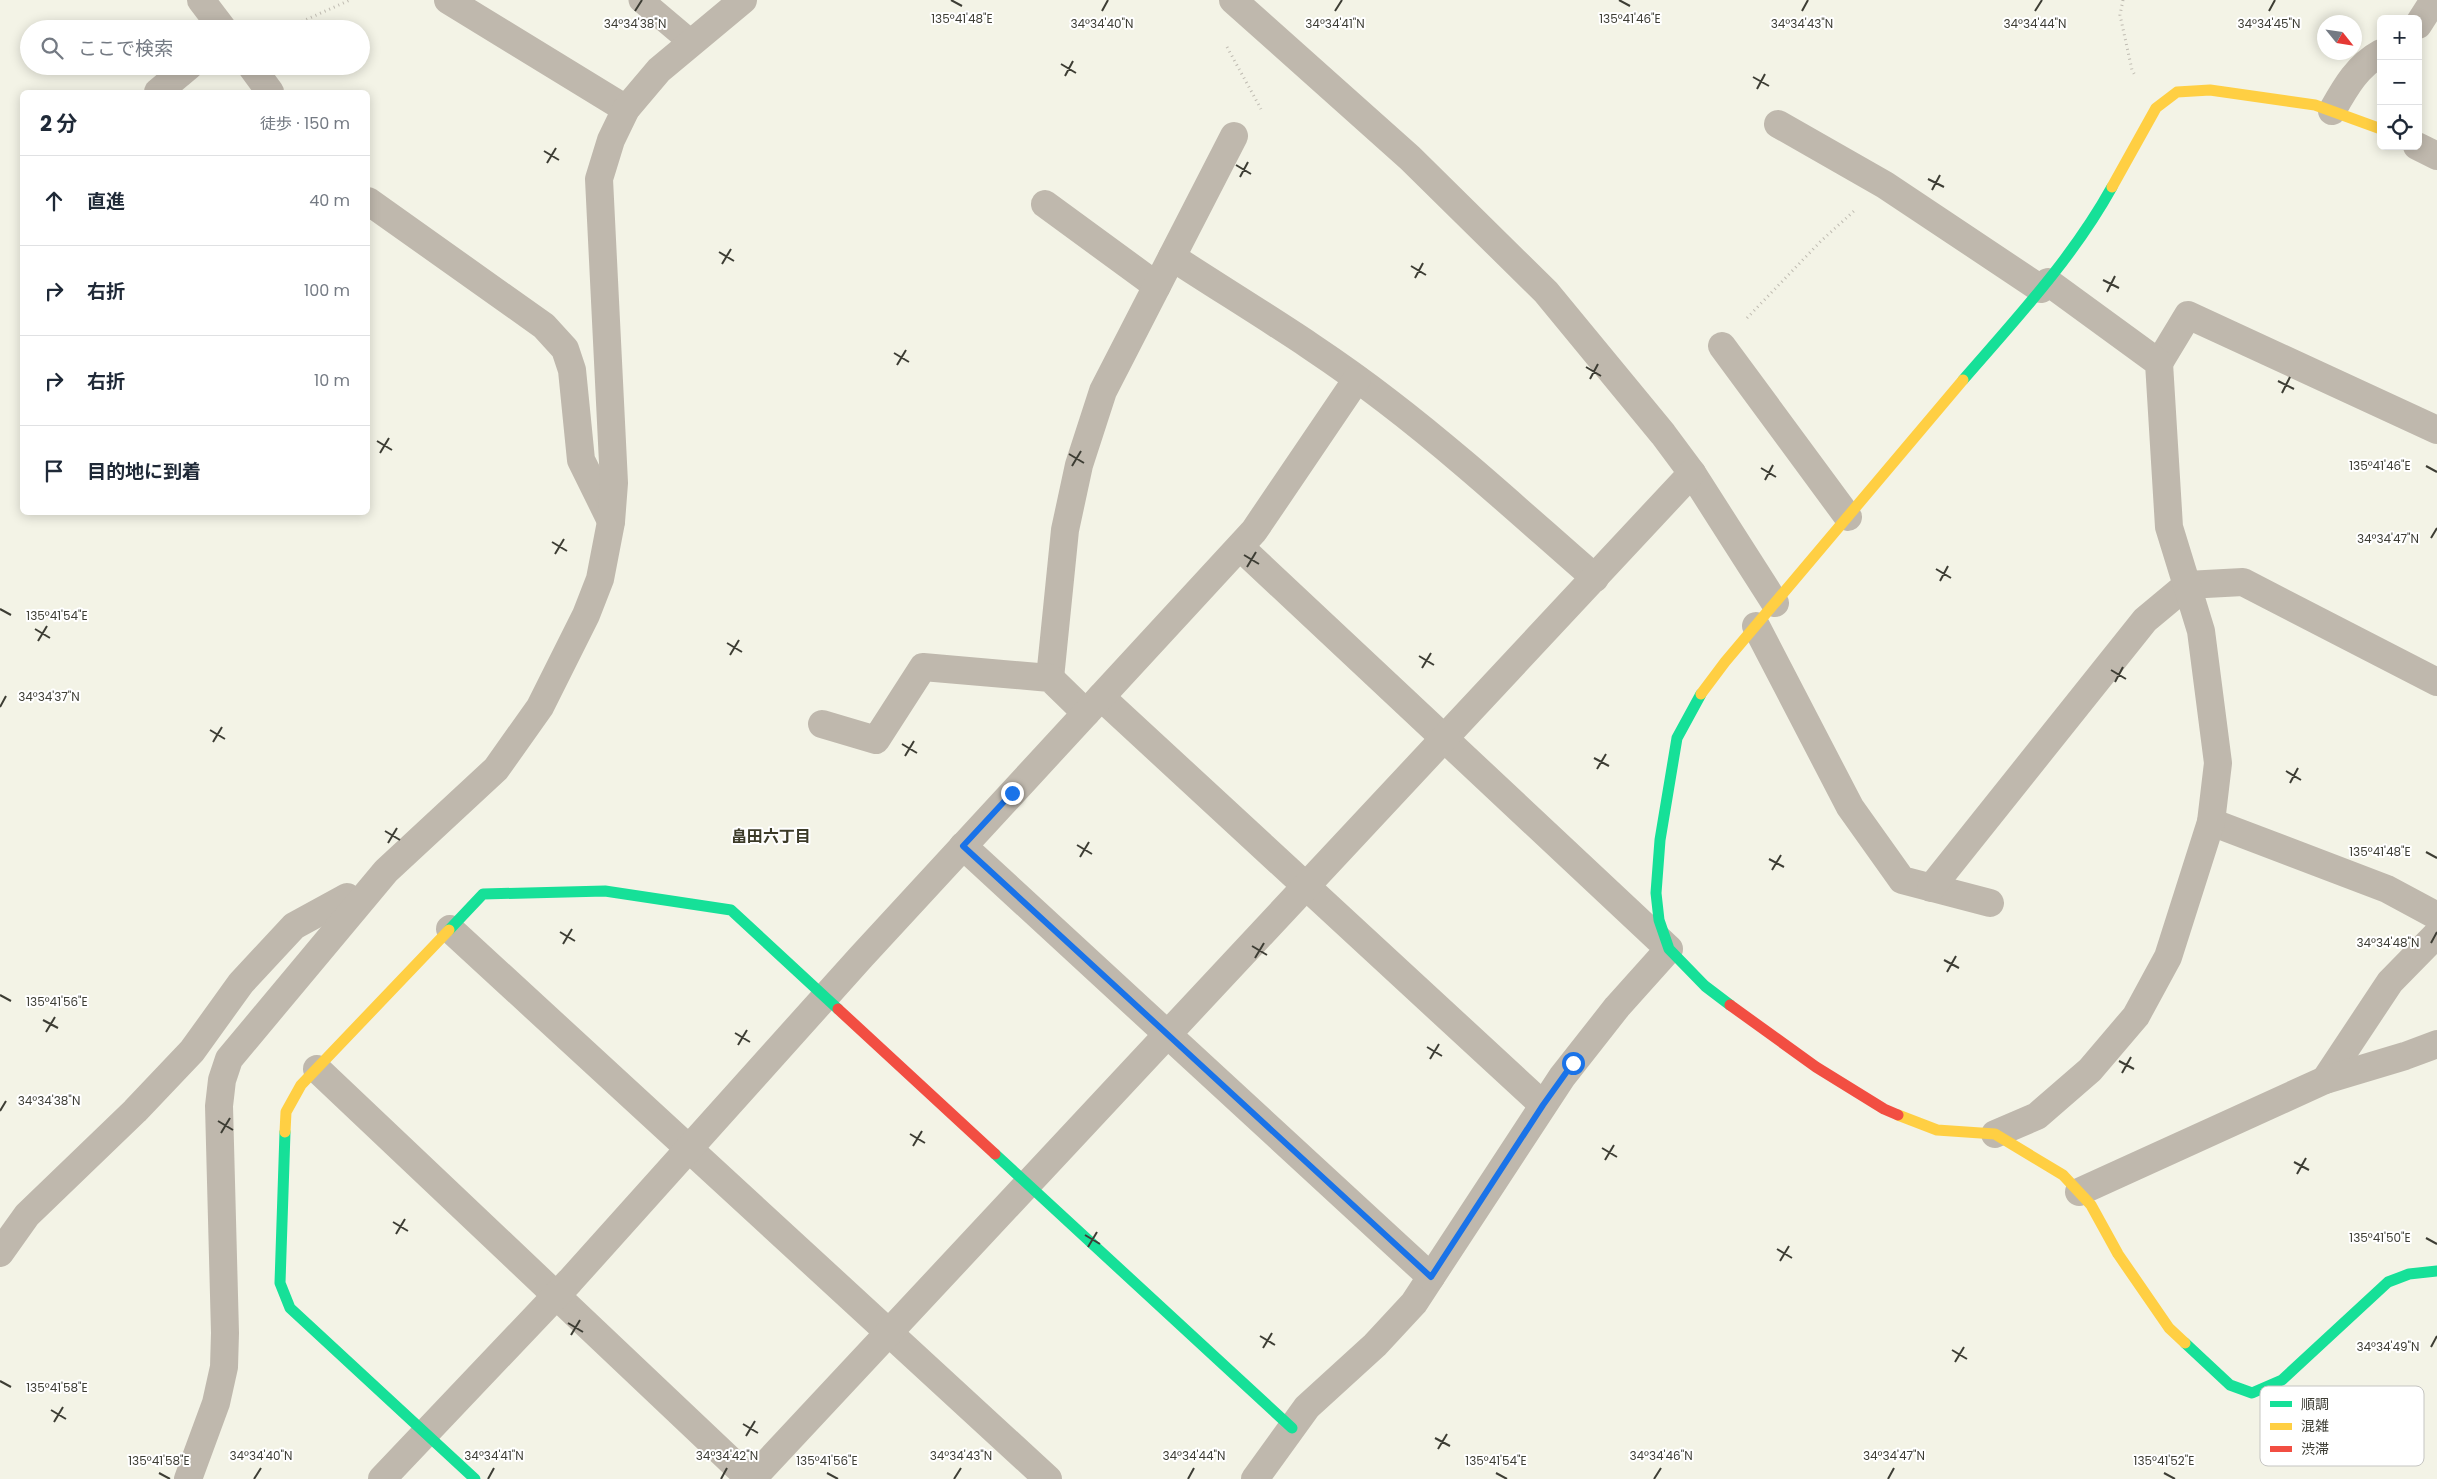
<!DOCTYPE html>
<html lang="ja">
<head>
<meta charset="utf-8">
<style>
	:root { --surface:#fff; --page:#f2f2f3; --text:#1f2937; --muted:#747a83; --line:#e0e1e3 }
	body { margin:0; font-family:Poppins,"Noto Sans JP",sans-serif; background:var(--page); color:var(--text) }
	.controls { position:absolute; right:15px; top:15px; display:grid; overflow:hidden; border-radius:8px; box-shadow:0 2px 12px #0003 }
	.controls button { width:45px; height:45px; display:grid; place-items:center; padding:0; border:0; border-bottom:1px solid var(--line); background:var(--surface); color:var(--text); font:25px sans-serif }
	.compass { position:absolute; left:2317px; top:15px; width:45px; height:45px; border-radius:50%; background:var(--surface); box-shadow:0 2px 12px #0003; rotate:120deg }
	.stop { position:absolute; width:15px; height:15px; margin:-11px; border:4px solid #1a73e8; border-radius:50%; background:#fff }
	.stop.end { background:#1a73e8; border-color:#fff; box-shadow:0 1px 5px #0008 }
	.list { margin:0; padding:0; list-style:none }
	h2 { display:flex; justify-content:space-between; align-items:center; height:65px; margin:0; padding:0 20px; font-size:21px }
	h2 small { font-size:16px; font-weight:400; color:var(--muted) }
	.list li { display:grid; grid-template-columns:32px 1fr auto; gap:15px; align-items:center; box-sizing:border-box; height:90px; padding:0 20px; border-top:1px solid var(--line) }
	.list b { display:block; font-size:19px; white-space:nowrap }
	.list em { font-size:16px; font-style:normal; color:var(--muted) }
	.icon { flex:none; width:28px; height:28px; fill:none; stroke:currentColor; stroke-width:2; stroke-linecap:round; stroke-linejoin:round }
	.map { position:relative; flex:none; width:2437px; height:1479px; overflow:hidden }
	.search { position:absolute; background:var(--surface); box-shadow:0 2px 12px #0003; left:20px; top:20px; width:350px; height:55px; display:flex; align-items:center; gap:12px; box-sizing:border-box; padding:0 18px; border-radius:28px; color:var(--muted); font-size:19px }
	.panel { position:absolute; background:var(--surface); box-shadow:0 2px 12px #0003; left:20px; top:90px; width:350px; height:425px; border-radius:8px }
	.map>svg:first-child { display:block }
</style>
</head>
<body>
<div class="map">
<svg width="2437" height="1479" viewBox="0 0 2437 1479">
	<rect width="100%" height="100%" fill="#f3f3e6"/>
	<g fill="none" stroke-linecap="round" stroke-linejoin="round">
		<g stroke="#bfbbb1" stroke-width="3" stroke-dasharray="1 4" stroke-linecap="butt">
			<path d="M2123 0 2120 15 2132 70 2136 77"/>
			<path d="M278 29 294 25 350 0"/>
			<path d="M1227 47 1261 109"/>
			<path d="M1747 318 1821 241 1854 211"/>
		</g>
		<path stroke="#bfb8ad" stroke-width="25" d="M641 0 692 43"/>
		<g stroke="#bfb8ad" stroke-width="28">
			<path d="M201 0 223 29"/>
			<path d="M448 0 626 109"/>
			<path d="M1233 0 1410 158 1546 292 1663 434 1692 473 1775 603"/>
			<path d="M2418 25 2434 0"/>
			<path d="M251 66 270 92"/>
			<path d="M158 92 189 66"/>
			<path d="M2332 111C2345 88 2357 66 2381 53"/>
			<path d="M1778 124 1885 185 2041 289"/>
			<path d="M2417 146 2437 156"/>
			<path d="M368 201 544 326 565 349 572 370 581 460 611 521"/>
			<path d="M1045 204 1157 286"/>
			<path d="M1172 257C1244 304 1319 348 1387 401 1459 456 1526 518 1595 578"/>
			<path d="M1722 346 1848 517"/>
			<path d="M2159 363 2188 315 2437 430"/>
			<path d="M1240 547 1669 949 1617 1007 1562 1077 1414 1303 1375 1345 1307 1407 1255 1479"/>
			<path d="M1756 626 1850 807 1902 880 1990 903"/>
			<path d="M1050 678 1065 530 1079 465 1103 391 1234 136"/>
			<path d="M1101 697 1543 1105"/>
			<path d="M822 724 876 740 923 667 1050 678 1086 713"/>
			<path d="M2211 822 2387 889 2437 916"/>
			<path d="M963 846 1431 1277"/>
			<path d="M1931 888 2145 620 2187 585 2243 582 2437 682"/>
			<path d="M450 929 1048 1479"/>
			<path d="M317 1069 750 1479"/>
			<path d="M2325 1080 2390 982 2437 934"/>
			<path d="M1995 1134 2037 1116 2090 1070 2136 1016 2168 957 2211 822 2218 763 2201 631 2169 527 2159 363 2048 282"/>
			<path d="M2079 1192 2325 1080 2405 1056 2437 1044"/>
			<path d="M0 1253 27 1215 135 1111 192 1051 241 983 294 926 347 897"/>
			<path d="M188 1479 216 1403 224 1367 225 1333 219 1106 222 1080 229 1059 386 871 496 769 540 707 586 615 600 579 611 522 614 483 599 179 611 140 626 109 659 70 743 0"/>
			<path d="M382 1479 570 1281 861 957 1254 531 1357 379"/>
			<path d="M752 1479 1692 473"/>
		</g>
		<g stroke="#16e098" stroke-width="11">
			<path d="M1963 380C2016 319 2072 259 2112 187"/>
			<path d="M1701 694 1677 738 1660 840 1656 893 1659 920 1669 949 1705 986 1730 1005"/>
			<path d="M449 930 483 894 605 891 731 910 838 1009"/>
			<path d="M285 1132 280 1283 290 1308 475 1479"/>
			<path d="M995 1154 1292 1428"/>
			<path d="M2185 1343 2230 1385 2252 1393 2282 1380 2388 1282 2409 1274 2437 1271"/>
		</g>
		<g stroke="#ffcf43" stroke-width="11">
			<path d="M2112 187 2156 108 2177 92 2210 90 2315 105 2381 129"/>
			<path d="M1701 694 1725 662 1963 380"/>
			<path d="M1898 1115 1937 1130 1995 1134 2063 1175 2091 1205 2118 1254 2169 1328 2185 1343"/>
			<path d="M285 1132 286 1112 301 1085 449 930"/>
		</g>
		<g stroke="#f24e42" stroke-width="11">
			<path d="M1730 1005 1816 1067 1884 1109 1898 1115"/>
			<path d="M838 1009 995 1154"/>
		</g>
	</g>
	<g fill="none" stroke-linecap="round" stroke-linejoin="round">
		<path stroke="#1a73e8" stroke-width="6" d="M1012 793 963 846 1431 1277 1543 1105 1573 1063"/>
	</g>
	<path fill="none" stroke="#3d3d34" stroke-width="2" d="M951 0 962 6M1619 0 1630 6M635 11 642 0M1102 11 1108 0M1335 11 1342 0M1802 11 1808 0M2035 11 2042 0M2269 11 2275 0M1061 64 1076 73M1065 76 1073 61M1753 77 1769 86M1757 89 1765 74M544 151 559 160M547 163 556 148M1236 165 1251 174M1240 177 1248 162M1928 179 1944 187M1932 190 1940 175M719 252 734 261M722 264 731 249M1411 266 1426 275M1415 278 1423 263M2103 280 2119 288M2107 292 2115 276M894 353 909 362M897 365 906 350M1586 367 1601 376M1590 379 1598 364M2278 381 2294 389M2282 393 2290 377M377 441 392 450M380 453 389 438M1069 454 1084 463M1072 466 1081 451M2426 466 2437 472M1761 468 1776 477M1765 480 1773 465M2431 538 2437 528M552 542 567 551M555 554 564 539M1244 555 1259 564M1247 567 1256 552M1936 569 1951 578M1940 581 1948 566M0 609 11 615M35 629 50 638M38 641 47 626M727 643 742 652M730 655 739 640M1419 656 1434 665M1422 668 1431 653M2111 670 2126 679M2115 682 2123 667M0 707 6 696M210 730 225 739M213 742 222 727M902 744 917 753M905 756 914 741M1594 758 1609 766M1597 769 1606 754M2286 771 2301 780M2290 783 2298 768M385 831 400 840M388 843 397 828M1077 845 1092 854M2426 852 2437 858M1080 857 1089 842M1769 859 1784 867M1772 870 1781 855M560 932 575 941M2431 943 2437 932M563 944 572 929M1252 946 1267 955M1255 958 1264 943M1944 960 1959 968M1947 972 1956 956M0 995 11 1001M43 1020 58 1028M46 1032 55 1017M735 1033 750 1042M738 1045 747 1030M1427 1047 1442 1056M1430 1059 1439 1044M2119 1061 2134 1069M2122 1073 2131 1057M0 1111 6 1101M218 1121 233 1130M221 1133 230 1118M910 1134 925 1143M913 1146 922 1131M1602 1148 1617 1157M1605 1160 1614 1145M2294 1162 2309 1170M2297 1174 2306 1158M393 1222 408 1231M396 1234 405 1219M1085 1235 1100 1244M2426 1238 2437 1244M1088 1247 1097 1232M1777 1249 1792 1258M1780 1261 1789 1246M568 1323 583 1332M571 1335 580 1320M1260 1336 1275 1345M2431 1347 2437 1336M1263 1348 1272 1333M1952 1350 1967 1359M1955 1362 1964 1347M0 1381 11 1387M51 1410 66 1419M54 1422 63 1407M743 1424 758 1433M746 1436 755 1421M1435 1438 1450 1446M1438 1449 1447 1434M159 1473 170 1479M827 1473 838 1479M1496 1473 1507 1479M2164 1473 2175 1479M254 1479 261 1468M488 1479 494 1468M721 1479 727 1468M954 1479 961 1468M1188 1479 1194 1468M1654 1479 1661 1468M1888 1479 1894 1468"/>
	<g text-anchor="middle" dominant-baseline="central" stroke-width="4" stroke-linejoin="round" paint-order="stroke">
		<g font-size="16" font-weight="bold" fill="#3c3b28" stroke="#fff">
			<text x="771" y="836">畠田六丁目</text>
		</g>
	</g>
	<rect x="2260" y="1386" width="164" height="80" rx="8" fill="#fff" stroke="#c5c5c2" stroke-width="1"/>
	<rect x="2270" y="1401" width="22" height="6" fill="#16e098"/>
	<rect x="2270" y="1423" width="22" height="7" fill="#ffcf43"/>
	<rect x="2270" y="1446" width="22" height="6" fill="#f24e42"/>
	<g font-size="14" fill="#3d3d34">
		<text x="2301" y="1409">順調</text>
		<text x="2301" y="1431">混雑</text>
		<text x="2301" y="1454">渋滞</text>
	</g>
	<g font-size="12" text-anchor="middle" fill="#3d3d34" stroke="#fff" stroke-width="4" stroke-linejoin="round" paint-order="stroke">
		<text x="962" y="23">135°41'48"E</text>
		<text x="1630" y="23">135°41'46"E</text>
		<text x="635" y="28">34°34'38"N</text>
		<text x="1102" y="28">34°34'40"N</text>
		<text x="1335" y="28">34°34'41"N</text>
		<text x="1802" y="28">34°34'43"N</text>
		<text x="2035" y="28">34°34'44"N</text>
		<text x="2269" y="28">34°34'45"N</text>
		<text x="2380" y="470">135°41'46"E</text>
		<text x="2388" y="543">34°34'47"N</text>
		<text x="57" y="620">135°41'54"E</text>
		<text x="49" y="701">34°34'37"N</text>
		<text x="2380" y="856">135°41'48"E</text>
		<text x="2388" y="947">34°34'48"N</text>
		<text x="57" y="1006">135°41'56"E</text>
		<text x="49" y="1105">34°34'38"N</text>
		<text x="2380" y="1242">135°41'50"E</text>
		<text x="2388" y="1351">34°34'49"N</text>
		<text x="57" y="1392">135°41'58"E</text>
		<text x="261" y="1460">34°34'40"N</text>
		<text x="494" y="1460">34°34'41"N</text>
		<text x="727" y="1460">34°34'42"N</text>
		<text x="961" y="1460">34°34'43"N</text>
		<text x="1194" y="1460">34°34'44"N</text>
		<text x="1661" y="1460">34°34'46"N</text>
		<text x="1894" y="1460">34°34'47"N</text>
		<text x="159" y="1465">135°41'58"E</text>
		<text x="827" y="1465">135°41'56"E</text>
		<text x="1496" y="1465">135°41'54"E</text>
		<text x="2164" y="1465">135°41'52"E</text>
	</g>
</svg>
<div class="controls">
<button>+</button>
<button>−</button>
<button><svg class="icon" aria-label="locate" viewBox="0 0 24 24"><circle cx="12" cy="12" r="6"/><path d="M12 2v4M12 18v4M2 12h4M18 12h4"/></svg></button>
</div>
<svg class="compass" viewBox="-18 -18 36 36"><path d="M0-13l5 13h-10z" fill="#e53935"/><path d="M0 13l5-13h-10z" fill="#747a83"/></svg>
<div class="stop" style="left:1573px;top:1063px"></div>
<div class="stop end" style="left:1012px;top:793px"></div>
<div class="search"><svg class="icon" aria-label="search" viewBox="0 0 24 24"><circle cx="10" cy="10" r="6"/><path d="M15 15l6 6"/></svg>ここで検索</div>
<section class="panel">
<h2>2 分<small>徒歩 · 150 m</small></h2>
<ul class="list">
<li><svg class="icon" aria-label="ahead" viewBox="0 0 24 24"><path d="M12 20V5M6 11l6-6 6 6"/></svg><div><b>直進</b></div><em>40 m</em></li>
<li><svg class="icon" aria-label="right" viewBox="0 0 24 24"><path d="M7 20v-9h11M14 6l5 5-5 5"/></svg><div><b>右折</b></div><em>100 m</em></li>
<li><svg class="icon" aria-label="right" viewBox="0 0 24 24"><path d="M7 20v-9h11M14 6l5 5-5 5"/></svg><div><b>右折</b></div><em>10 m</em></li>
<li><svg class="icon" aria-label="arrive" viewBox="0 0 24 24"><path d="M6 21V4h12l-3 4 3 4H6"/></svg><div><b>目的地に到着</b></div></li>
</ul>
</section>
</div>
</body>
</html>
